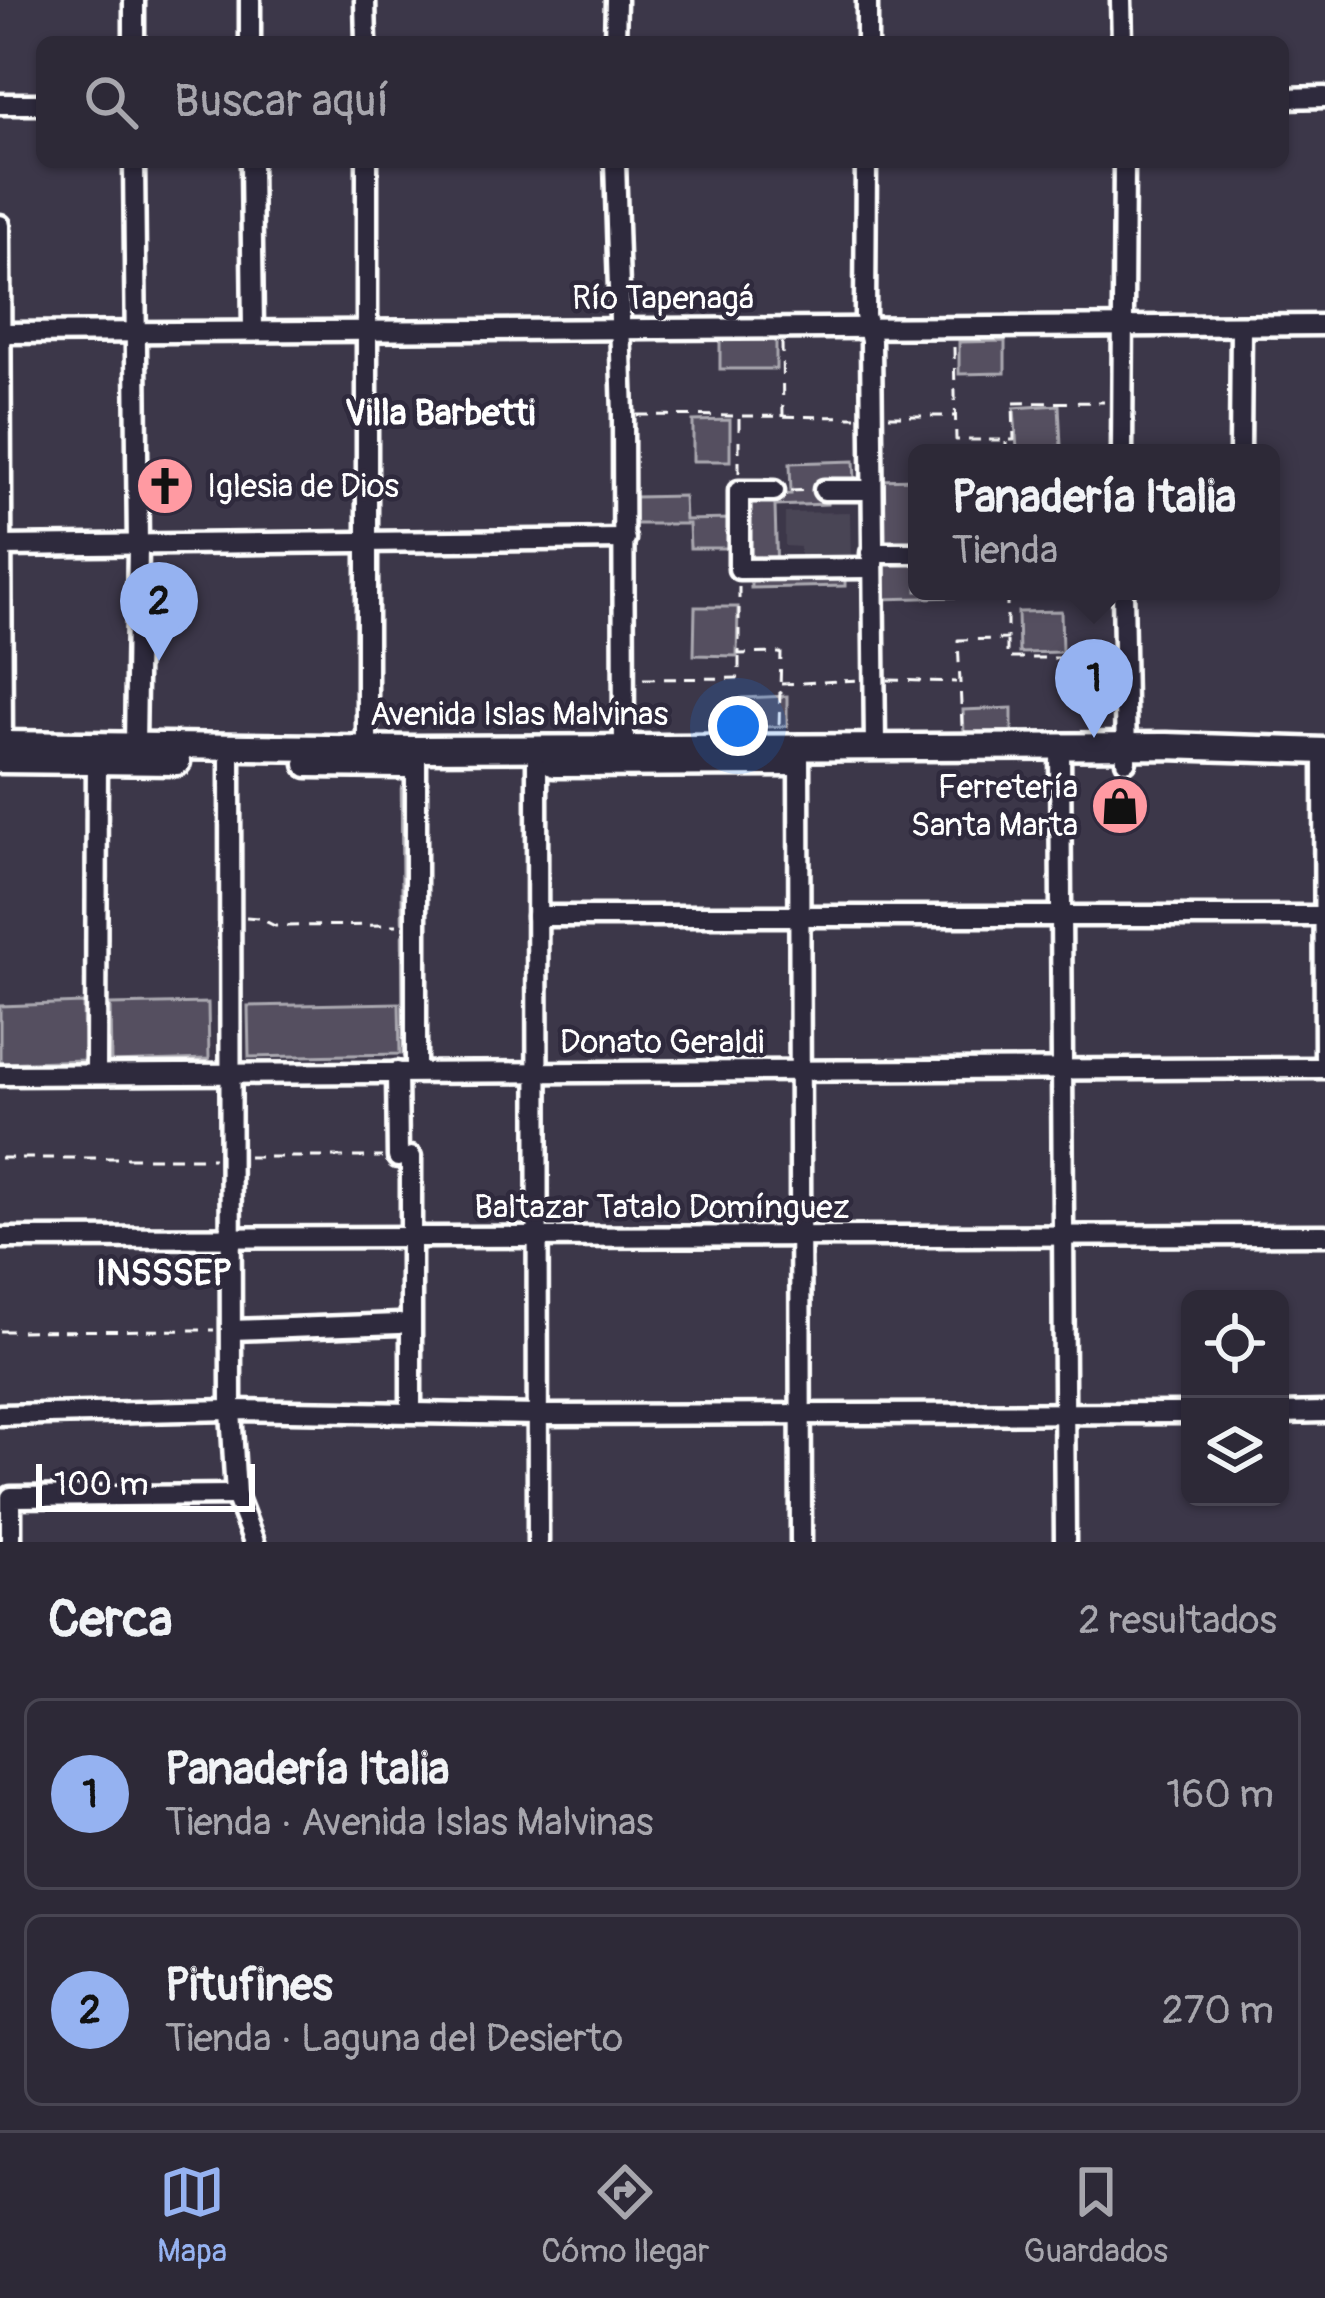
<!DOCTYPE html>
<html lang="es">
<head>
<meta charset="utf-8">
<style>
	:root { --surface:#2d2937; --page:#35313f; --text:#f1f3f6; --muted:#a7a6ad; --line:#484552; --accent:#95b2f1 }
	body { margin:0; font-family:Pangolin,sans-serif; background:var(--page); color:var(--text) }
	.controls { position:absolute; right:36px; bottom:36px; display:grid; overflow:hidden; border-radius:18px; box-shadow:0 3px 9px #0004 }
	.controls button { width:108px; height:108px; display:grid; place-items:center; padding:0; border:0; border-bottom:3px solid var(--line); background:var(--surface); color:var(--text); font:60px sans-serif }
	.scale { position:absolute; left:36px; bottom:30px; width:219px; box-sizing:border-box; padding-left:12px; border:6px solid #fff; border-top:0; font-size:33px; line-height:42px; white-space:nowrap; color:#fff; -webkit-text-stroke:9px #2f2a3d; paint-order:stroke }
	.you { position:absolute; left:738px; top:726px; width:42px; height:42px; margin:-30px; border:9px solid #fff; border-radius:50%; background:#1a73e8; box-shadow:0 0 0 18px #1a73e833 }
	.badge { display:grid; place-items:center; width:78px; height:78px; border-radius:50%; background:var(--accent); color:#111; font-size:39px; font-weight:700 }
	.pin { position:absolute; translate:-50% -99px; filter:drop-shadow(0 3px 6px #0008) }
	.pin::after { content:''; position:absolute; top:63px; width:42px; height:36px; background:inherit; clip-path:polygon(0 0,100% 0,50% 100%) }
	.popup { position:absolute; left:908px; top:444px; width:372px; height:156px; box-sizing:border-box; display:grid; place-content:center; border-radius:18px; background:var(--surface); filter:drop-shadow(0 3px 9px #0005); font-size:39px; white-space:nowrap; color:var(--muted) }
	.popup b { font-size:45px; color:var(--text) }
	.popup::after { content:''; position:absolute; left:50%; top:100%; margin-left:-24px; border:24px solid transparent; border-top-color:var(--surface) }
	.list { margin:0; padding:0; list-style:none }
	h2 { display:flex; justify-content:space-between; align-items:center; height:156px; margin:0; padding:0 48px; font-size:51px }
	h2 small { font-size:39px; font-weight:400; color:var(--muted) }
	.list li { display:grid; grid-template-columns:78px 1fr auto; gap:36px; align-items:center; box-sizing:border-box; height:192px; margin:0 24px 24px; padding:0 24px; border:3px solid var(--line); border-radius:18px }
	.list b { display:block; font-size:45px; white-space:nowrap }
	.list p { margin:0; font-size:39px; white-space:nowrap; color:var(--muted) }
	.list em { font-size:39px; font-style:normal; color:var(--muted) }
	.icon { flex:none; width:66px; height:66px; fill:none; stroke:currentColor; stroke-width:2; stroke-linecap:round; stroke-linejoin:round }
	.map { position:relative; flex:none; width:1325px; height:1542px; overflow:hidden }
	.search { position:absolute; background:var(--surface); box-shadow:0 3px 9px #0004; left:36px; right:36px; top:36px; height:132px; display:flex; align-items:center; gap:30px; box-sizing:border-box; padding:0 42px; border-radius:18px; color:var(--muted); font-size:45px }
	.sheet { height:588px; background:var(--surface) }
	nav { display:flex; justify-content:space-around; align-items:center; box-sizing:border-box; height:168px; border-top:3px solid var(--line); background:var(--surface); font-size:33px; color:var(--muted) }
	nav a { display:grid; justify-items:center; gap:6px }
	nav .on { color:var(--accent) }
	.map>svg:first-child { display:block }
</style>
</head>
<body>
<div class="map">
<svg width="1325" height="1542" viewBox="0 0 1325 1542">
	<rect width="100%" height="100%" fill="#3c3749"/>
	<filter id="ink" filterUnits="userSpaceOnUse"><feTurbulence type="fractalNoise" baseFrequency=".00833" numOctaves="2"/><feDisplacementMap in="SourceGraphic" scale="24" xChannelSelector="R" yChannelSelector="G"/><feConvolveMatrix kernelMatrix="1 2 1 2 8 2 1 2 1" color-interpolation-filters="sRGB"/></filter>
	<g filter="url(#ink)">
		<path fill="#494455" d="M850 512 851 562H800V547L785 546V513Z"/>
		<g fill="#555060" stroke="#aaa8b0" stroke-width="3">
			<path d="M776 338V369H720V339Z"/>
			<path d="M1005 341V373L959 374V342Z"/>
			<path d="M1059 405 1061 446 1017 449 1014 408Z"/>
			<path d="M730 420V461H693V421Z"/>
			<path d="M854 461 855 480 827 481V504L775 506 777 574 845 573V586L751 588 750 495 791 494 790 463Z"/>
			<path d="M917 479V591H1002V596L879 599 877 480Z"/>
			<path d="M684 496 685 520 732 519V548H690L689 524H635V497Z"/>
			<path d="M695 607H738L737 656 694 655Z"/>
			<path d="M1061 611 1062 652 1019 653 1018 612Z"/>
			<path d="M787 696V726L743 728 742 698Z"/>
			<path d="M1012 708V732L964 733 963 710Z"/>
			<path d="M83 1003 84 1060 0 1063V1006Z"/>
			<path d="M208 1003 209 1059 111 1062 110 1005Z"/>
			<path d="M399 1003 400 1054 249 1057 248 1006Z"/>
		</g>
		<g fill="none" stroke-linecap="round" stroke-linejoin="round">
			<g stroke="#afadb4" stroke-width="4.5">
				<path d="M402 788 403 921"/>
				<path d="M403 936 404 1056"/>
			</g>
			<defs>
				<g id="minor">
					<path d="M250 0V42"/>
					<path d="M365 0 366 42"/>
					<path d="M1121 0 1122 42"/>
					<path d="M134 42V0"/>
					<path d="M615 42 616 0"/>
					<path d="M867 42V0"/>
					<path d="M1283 98 1325 97"/>
					<path d="M0 104H42"/>
					<path d="M134 162 138 546 135 745"/>
					<path d="M251 162 253 330"/>
					<path d="M367 162V747"/>
					<path d="M615 162 623 415 624 757"/>
					<path d="M866 162 865 315 871 341 875 746"/>
					<path d="M0 225 2 754"/>
					<path d="M0 333 1325 325"/>
					<path d="M1122 453 1124 162"/>
					<path d="M1240 453 1241 326"/>
					<path d="M824 490H870"/>
					<path d="M774 491H739V569L871 568"/>
					<path d="M0 546 625 539"/>
					<path d="M871 553H917"/>
					<path d="M1123 591 1126 761"/>
					<path d="M1060 746 1065 1542"/>
					<path d="M230 747 231 1410 236 1495 254 1542"/>
					<path d="M416 749V1071"/>
					<path d="M537 749 538 1542"/>
					<path d="M1324 751 1325 1058"/>
					<path d="M799 752 801 1542"/>
					<path d="M537 916H1325"/>
					<path d="M397 1072 398 1157"/>
					<path d="M96 1073 97 749"/>
					<path d="M0 1075 1325 1068"/>
					<path d="M411 1157V1411"/>
					<path d="M0 1238 1325 1235"/>
					<path d="M232 1330 399 1324"/>
					<path d="M1280 1413 1325 1412"/>
					<path d="M0 1415 231 1410 539 1415 1190 1413"/>
					<path d="M11 1542V1497L236 1495"/>
				</g>
				<g id="major">
					<path d="M0 744 416 749 1166 746 1325 751"/>
					<path d="M0 760 177 762"/>
					<path d="M308 764 405 765"/>
					<path d="M554 764 795 763"/>
				</g>
			</defs>
			<use href="#minor" stroke="#fff" stroke-width="27"/>
			<use href="#major" stroke="#fff" stroke-width="33"/>
			<g stroke="#fff" stroke-width="3" stroke-dasharray="12 9" stroke-linecap="butt">
				<path d="M782 342 783 417"/>
				<path d="M954 347 956 440H1014L1013 403 1104 402"/>
				<path d="M637 415 856 417"/>
				<path d="M889 416H956"/>
				<path d="M739 419V476"/>
				<path d="M1006 442V453"/>
				<path d="M790 491 810 490"/>
				<path d="M739 587V654L781 653 779 728"/>
				<path d="M1007 641V658H1108"/>
				<path d="M643 679 739 678V654"/>
				<path d="M888 680 956 682"/>
				<path d="M781 684 860 680"/>
				<path d="M962 726 958 640 1007 639V591"/>
				<path d="M246 917 259 918 275 926 397 925"/>
				<path d="M248 1157H382"/>
				<path d="M0 1158H214"/>
				<path d="M0 1331 214 1330"/>
			</g>
			<use href="#minor" stroke="#2f2a3d" stroke-width="18"/>
			<use href="#major" stroke="#2f2a3d" stroke-width="24"/>
		</g>
	</g>
	<defs>
		<symbol id="church-disc" viewBox="-11 -11 22 22"><circle r="9.5" fill="#ff9aa2" stroke="#2f2a3d"/><path d="M-1.2-6h2.4v3.5h3.3v2.4h-3.3V6h-2.4V-.1h-3.3v-2.4h3.3Z" fill="#111"/></symbol>
		<symbol id="shop-disc" viewBox="-11 -11 22 22"><circle r="9.5" fill="#ff9aa2" stroke="#2f2a3d"/><path d="M-5-2.5h2.3a2.7 3.5 0 0 1 5.4 0H5L5.5 6h-11ZM-1.5-2.5h3a1.5 2.3 0 0 0-3 0Z" fill="#111"/></symbol>
	</defs>
	<g fill-rule="evenodd">
		<use href="#church-disc" x="132" y="453" width="66" height="66"/>
		<use href="#shop-disc" x="1087" y="773" width="66" height="66"/>
	</g>
	<g text-anchor="middle" dominant-baseline="central" stroke-width="9" stroke-linejoin="round" paint-order="stroke">
		<g font-size="33" fill="#fff" stroke="#2f2a3d">
			<text x="663" y="298">Río Tapenagá</text>
			<text x="519" y="714">Avenida Islas Malvinas</text>
			<text x="662" y="1042">Donato Geraldi</text>
			<text x="662" y="1207">Baltazar Tatalo Domínguez</text>
		</g>
		<g font-size="33" fill="#fff" stroke="#2f2a3d" text-anchor="start">
			<text x="207" y="486">Iglesia de Dios</text>
			<text x="1078" y="787" text-anchor="end">Ferretería<tspan x="1078" dy="38">Santa Marta</tspan></text>
		</g>
		<g font-size="36" font-weight="bold" fill="#fff" stroke="#2f2a3d">
			<text x="440" y="413">Villa Barbetti</text>
			<text x="164" y="1273">INSSSEP</text>
		</g>
	</g>
</svg>
<div class="controls">
<button><svg class="icon" aria-label="locate" viewBox="0 0 24 24"><circle cx="12" cy="12" r="6"/><path d="M12 2v4M12 18v4M2 12h4M18 12h4"/></svg></button>
<button><svg class="icon" aria-label="layers" viewBox="0 0 24 24"><path d="M12 4l9 5-9 5-9-5zM3 14l9 5 9-5"/></svg></button>
</div>
<div class="scale">100 m</div>
<div class="you"></div>
<div class="pin badge" style="left:1094px;top:738px">1</div>
<div class="popup"><b>Panadería Italia</b>Tienda</div>
<div class="pin badge" style="left:159px;top:661px">2</div>
<div class="search"><svg class="icon" aria-label="search" viewBox="0 0 24 24"><circle cx="10" cy="10" r="6"/><path d="M15 15l6 6"/></svg>Buscar aquí</div>
</div>
<section class="sheet">
<h2>Cerca<small>2 resultados</small></h2>
<ul class="list">
<li><span class="badge">1</span><div><b>Panadería Italia</b><p>Tienda · Avenida Islas Malvinas</p></div><em>160 m</em></li>
<li><span class="badge">2</span><div><b>Pitufines</b><p>Tienda · Laguna del Desierto</p></div><em>270 m</em></li>
</ul>
</section>
<nav>
<a class="on"><svg class="icon" aria-label="map" viewBox="0 0 24 24"><path d="M3 6l6-2 6 2 6-2v14l-6 2-6-2-6 2zM9 4v14M15 6v14"/></svg>Mapa</a>
<a><svg class="icon" aria-label="directions" viewBox="0 0 24 24"><path d="M12 3l9 9-9 9-9-9zM9 14v-3h6M13 9l2 2-2 2"/></svg>Cómo llegar</a>
<a><svg class="icon" aria-label="saved" viewBox="0 0 24 24"><path d="M7 4h10v16l-5-4-5 4z"/></svg>Guardados</a>
</nav>
</body>
</html>
